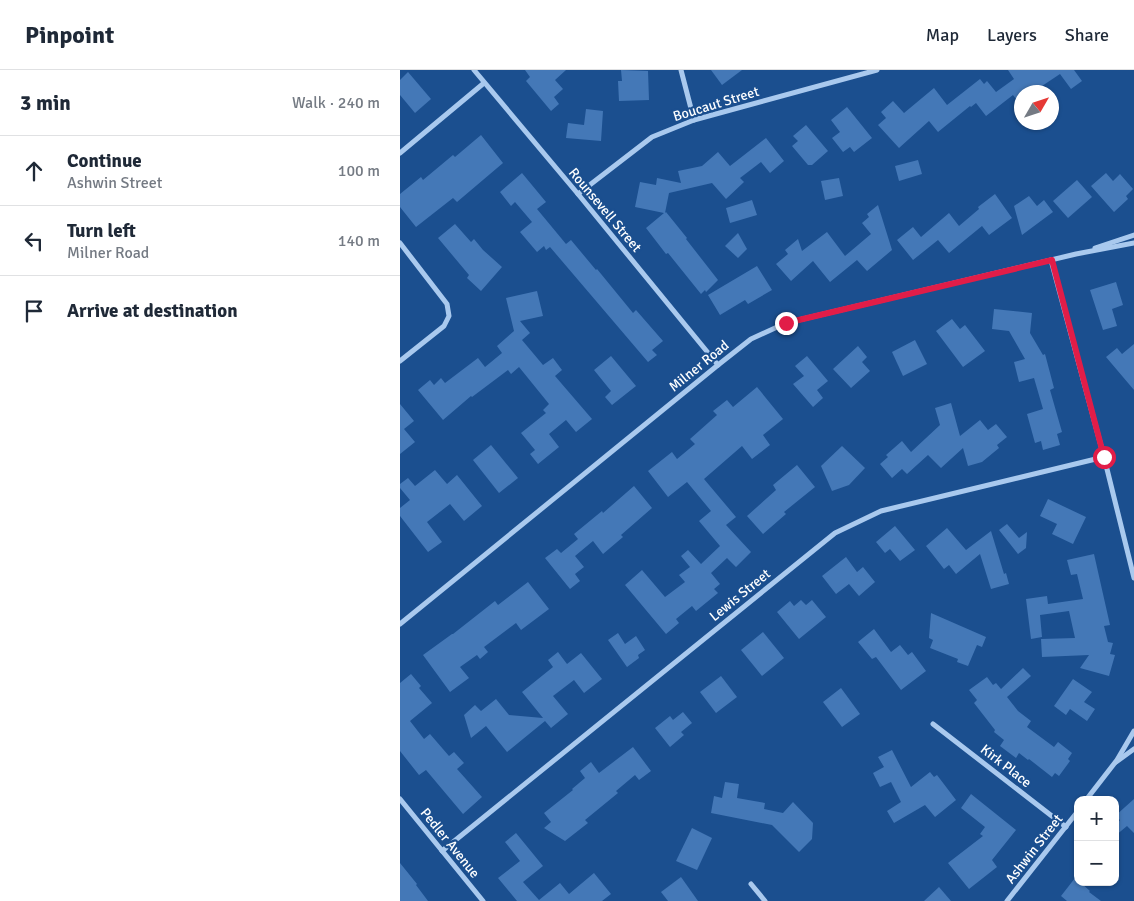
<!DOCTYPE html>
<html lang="en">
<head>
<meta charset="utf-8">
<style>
	:root { --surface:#fff; --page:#f2f2f3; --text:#1f2937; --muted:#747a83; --line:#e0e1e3 }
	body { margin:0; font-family:Signika,sans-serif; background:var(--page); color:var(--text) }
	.controls { position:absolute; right:15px; bottom:15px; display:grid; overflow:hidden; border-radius:10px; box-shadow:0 1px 4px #0004 }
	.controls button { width:45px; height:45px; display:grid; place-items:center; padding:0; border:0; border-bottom:1px solid var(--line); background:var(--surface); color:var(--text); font:25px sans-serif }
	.compass { position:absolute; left:614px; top:15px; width:45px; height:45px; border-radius:50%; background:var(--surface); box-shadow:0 1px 4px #0004; rotate:51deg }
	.stop { position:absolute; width:15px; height:15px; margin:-11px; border:4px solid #e11d48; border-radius:50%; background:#fff }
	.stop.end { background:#e11d48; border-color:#fff; box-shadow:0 1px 5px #0008 }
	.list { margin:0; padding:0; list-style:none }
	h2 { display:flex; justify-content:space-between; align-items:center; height:65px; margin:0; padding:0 20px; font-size:21px }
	h2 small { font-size:16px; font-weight:400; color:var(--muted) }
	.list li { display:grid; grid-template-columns:32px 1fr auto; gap:15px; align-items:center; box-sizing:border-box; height:70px; padding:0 20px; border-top:1px solid var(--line) }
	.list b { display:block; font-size:19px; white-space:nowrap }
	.list p { margin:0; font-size:16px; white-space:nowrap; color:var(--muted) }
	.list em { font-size:16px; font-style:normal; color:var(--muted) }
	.icon { flex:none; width:28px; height:28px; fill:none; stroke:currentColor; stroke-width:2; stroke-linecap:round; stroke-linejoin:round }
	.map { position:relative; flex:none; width:734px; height:831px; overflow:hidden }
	header { display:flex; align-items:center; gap:30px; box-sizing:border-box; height:70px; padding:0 25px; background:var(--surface); border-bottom:1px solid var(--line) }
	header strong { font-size:24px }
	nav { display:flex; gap:28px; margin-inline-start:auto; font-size:18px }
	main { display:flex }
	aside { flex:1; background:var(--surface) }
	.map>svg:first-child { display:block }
</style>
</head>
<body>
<header>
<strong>Pinpoint</strong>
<nav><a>Map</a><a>Layers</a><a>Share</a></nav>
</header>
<main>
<aside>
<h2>3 min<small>Walk · 240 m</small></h2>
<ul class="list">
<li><svg class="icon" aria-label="ahead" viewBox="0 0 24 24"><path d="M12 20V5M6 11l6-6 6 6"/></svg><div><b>Continue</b><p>Ashwin Street</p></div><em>100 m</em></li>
<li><svg class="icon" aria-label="left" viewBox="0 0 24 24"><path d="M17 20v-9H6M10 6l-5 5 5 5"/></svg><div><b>Turn left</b><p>Milner Road</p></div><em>140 m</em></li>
<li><svg class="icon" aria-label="arrive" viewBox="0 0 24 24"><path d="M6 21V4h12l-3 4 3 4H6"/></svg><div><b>Arrive at destination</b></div></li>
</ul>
</aside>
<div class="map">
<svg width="734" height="831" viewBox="0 0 734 831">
	<rect width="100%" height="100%" fill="#1b4f8f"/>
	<g fill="#4478b7">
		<path d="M125 0H166L155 10 163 19 154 27 159 34 151 41 126 11 130 7Z"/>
		<path d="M221 0 248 1 249 30 219 31 218 11H222Z"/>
		<path d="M311 0H342L322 15Z"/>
		<path d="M608 0H674L682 11 671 19 660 4 633 22H622V37L613 25 586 46 576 33 571 37 570 36 538 62 529 51 499 78 478 55 486 48 481 42 493 31 504 43 534 18 547 35 580 9 584 14 587 11 596 22 614 9Z"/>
		<path d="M8 2 31 29 15 43 0 25V10Z"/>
		<path d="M447 37 472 68 454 82 450 77 443 82 432 68 440 62 431 50Z"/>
		<path d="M186 39 203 41 201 71 166 68 168 53 184 55Z"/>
		<path d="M406 55 428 81 412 95H408L392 76 398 71 393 66Z"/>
		<path d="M81 65 103 93 57 132 53 128 16 157 0 137V124L21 107 23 110 53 85 55 87Z"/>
		<path d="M366 68 384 91 370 103 361 92 340 108 344 112 326 129 312 113 269 123 265 143 266 142 287 168 286 169 318 210 306 222 305 220 301 224 268 183 266 184 246 158 264 143 235 137 240 112 256 115 257 108 281 113 278 101 302 96 318 82 330 96Z"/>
		<path d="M518 90 522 104 499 111 495 96Z"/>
		<path d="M122 103 146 132 137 139 166 174 171 170 196 200 197 199 233 243 236 240 263 271 252 280 257 285 248 292 150 177 146 180 144 176 137 182 120 162 132 152 115 132 111 136 100 122Z"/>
		<path d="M706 103 713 111 720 104 733 119 726 126 728 129 714 142 691 116Z"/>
		<path d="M439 108 443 126 425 130 421 111Z"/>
		<path d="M677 110 692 127 668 148 653 131Z"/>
		<path d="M595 124 612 148 589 165 582 156 549 183 538 170 513 190 497 170 513 157 521 167 549 143 559 156 579 139 578 137Z"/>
		<path d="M629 126 637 136 644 130 653 142 622 165 614 136Z"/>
		<path d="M352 130 357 145 330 153 326 138Z"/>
		<path d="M478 135 492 180 467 201 457 190 430 212 413 191 391 211 376 194 388 184 385 180 398 169 402 181 427 162 445 186 471 164 462 153 469 147 467 144Z"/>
		<path d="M55 154 71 172 74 169 83 180 102 197 81 221 67 208 69 205 38 168Z"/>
		<path d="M338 163 347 179 338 188 325 176Z"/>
		<path d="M357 196 372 220 348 234 345 230 320 245 308 225Z"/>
		<path d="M716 212 723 235 712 239 717 256 703 260 690 220Z"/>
		<path d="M137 221 143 246 120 251 130 263 122 270 143 295 153 288 162 300 155 306 192 349 176 362 166 350 149 364 159 377 138 394 130 384 135 380 121 363 146 343 143 340 149 334 119 297 111 304 108 300 72 327 71 326 43 350 18 320 30 310 34 315 41 308 45 313 78 288 85 297 102 283 97 276 114 261 106 228Z"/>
		<path d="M594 239 632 243 630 263 643 285 645 284 654 318 650 320 662 362 657 364 660 375 643 380 641 371 635 373 627 344 643 339 634 308 619 312 614 292 625 289 609 261 592 259Z"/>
		<path d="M552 249 560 259 565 255 585 281 563 297 536 261Z"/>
		<path d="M515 270 527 294 503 306 492 282Z"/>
		<path d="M734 274V320L706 287 717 278 722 284Z"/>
		<path d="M458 276 467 287 462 292 470 301 451 318 433 299Z"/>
		<path d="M211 286 236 316 212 335 205 327 211 321 194 300Z"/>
		<path d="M407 286 428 311 417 320 423 328 413 337 393 314 404 306 395 296Z"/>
		<path d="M357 317 383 349 363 365 370 375 352 389 342 376 304 409 336 447 326 455 351 482 336 497 327 488 311 503 320 514 314 519 318 523 296 541 292 536 276 549 279 553 266 564 225 515 242 500 265 527 285 512 279 505 290 497 281 486 288 480 301 494 320 476 299 451 311 441 287 412 268 427 248 401 272 382 277 389 295 374 290 369 317 345 313 341 327 330 333 337Z"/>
		<path d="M551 333 560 366 580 350 588 360 596 354 607 367 597 375 599 378 582 392 568 396 563 378 541 398 528 385 507 404 502 399 492 408 480 394 488 387 486 385 502 371 511 382 540 355 535 338Z"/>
		<path d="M0 334 14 351 4 359 15 372 0 384Z"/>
		<path d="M91 375 118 408 99 423 73 390Z"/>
		<path d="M442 376 465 398 449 415 432 421 421 396Z"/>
		<path d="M397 395 415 417 384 442 386 444 363 464 347 446 376 420 373 415Z"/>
		<path d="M35 400 47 414 57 405 82 436 64 451 50 434 27 452 42 472 28 482 0 446V438L10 430 0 418V414L8 408 15 416Z"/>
		<path d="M234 416 252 438 221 465 223 467 203 484 193 471 175 486 184 497 175 504 180 511 170 519 145 488 157 479 161 483 178 469 174 464 202 441 203 443Z"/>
		<path d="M648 429 686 447 673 474 652 464 657 454 640 446Z"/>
		<path d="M607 454 619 468 627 462 626 478 618 484 599 460Z"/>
		<path d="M495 456 515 480 500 491 490 479 485 483 476 472Z"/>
		<path d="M547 458 566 480 591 461 604 504 606 503 609 514 591 519 580 484 556 504 549 495 544 499 526 476Z"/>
		<path d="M694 484 710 555 704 556 708 572 713 573 710 584 715 585 709 606 680 598 689 585 642 587 641 569 675 568 669 541 640 545 642 567 631 569 626 529 647 526 648 534 683 529 677 504 671 505 667 490Z"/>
		<path d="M446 487 457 502 463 497 475 512 459 526 449 514 436 524 422 506Z"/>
		<path d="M128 512 149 539 121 560 116 553 84 577 88 582 80 589 77 585 60 597 69 608 50 622 23 585 52 564H53L95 531 98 535Z"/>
		<path d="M401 530 406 535 412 530 426 547 399 569 377 542 390 531 394 536Z"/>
		<path d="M531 543 586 567 582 577 577 575 568 596 557 592 558 589 530 578 533 570 529 568Z"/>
		<path d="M474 559 491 582 500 575 508 585 512 582 526 601 501 620 476 587 472 589 458 572Z"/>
		<path d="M363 562 384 588 362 606 341 580Z"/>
		<path d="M218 563 225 574 236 566 245 580 238 585 239 588 227 597 208 570Z"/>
		<path d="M158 582 167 594 181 583 202 609 184 623 174 610 153 626 168 644 151 658 145 651 107 682 86 656 71 668 64 645 75 635 81 641 96 629 109 645 143 648 122 622 153 597 148 590Z"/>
		<path d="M623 598 631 606 607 627 618 641 631 651 627 657 654 677 658 672 672 683 668 689 670 691 659 706 655 703 652 707 629 689 628 690 619 683 616 688 600 676 604 670 594 662 595 660 574 633 577 630 569 620 587 607 593 615 596 613 601 619Z"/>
		<path d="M11 604 21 616 19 618 32 633 10 651 24 669 30 664 49 686 54 682 64 693 57 699 82 727 63 744 26 700 19 705 0 681V613Z"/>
		<path d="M321 606 337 627 316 643 300 622Z"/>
		<path d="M673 609 692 622 684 632 695 639 687 651 670 639 666 645 654 636Z"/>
		<path d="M441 618 460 644 442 657 423 632Z"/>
		<path d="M283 642 292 653 281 662 284 665 270 677 255 658 270 646 273 650Z"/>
		<path d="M233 677 251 701 239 710 235 705 216 721 218 723 185 750 188 753 165 771 144 758 151 752 144 743 173 720 172 719 185 708 180 701 191 692 199 703Z"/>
		<path d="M492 680 511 717 530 702 534 707 537 705 556 730 535 747 525 735 494 753 487 741 501 732 491 712 480 717 473 703 484 697 478 687Z"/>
		<path d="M325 712 339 714 337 728 365 733 364 739 383 743 393 732 413 753 412 769 399 782 372 755 311 743 314 726 322 728Z"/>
		<path d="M571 724 616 760 592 790 597 797 569 819 548 793 583 766 580 764 585 757 561 738Z"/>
		<path d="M734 729V763L727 756 715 766V757L720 750 715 746Z"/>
		<path d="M292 758 312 768 297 800 276 791Z"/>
		<path d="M116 763 143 796 123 812 139 830 160 813 169 824 194 803 211 824 202 831H117L98 808 120 791 105 772Z"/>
		<path d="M0 793 17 814 16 815 28 831H0Z"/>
		<path d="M281 807 298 831H268L261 822Z"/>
		<path d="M675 808 678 811V812H680L690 821 689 822 701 831H667L661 826Z"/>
		<path d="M539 817 551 831H524Z"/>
	</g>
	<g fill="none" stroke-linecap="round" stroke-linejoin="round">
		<g stroke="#a9c9ee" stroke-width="5">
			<path d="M74 0 178 124 318 295"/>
			<path d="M281 0 294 50"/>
			<path d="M0 83 84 13"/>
			<path d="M178 124 252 67 294 50 477 0"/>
			<path d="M0 173 47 234 49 246 44 256 0 291"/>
			<path d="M695 178 734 165"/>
			<path d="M651 190 704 387 734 508"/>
			<path d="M0 554 318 295 351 269 386 253 676 184 734 173"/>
			<path d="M533 654 666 757"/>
			<path d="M716 692 734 679"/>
			<path d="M0 729 83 831"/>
			<path d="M686 730 717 690 734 661"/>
			<path d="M42 781 435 463 481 441 704 387"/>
			<path d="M351 814 365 831"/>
			<path d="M607 831 678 741"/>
		</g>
	</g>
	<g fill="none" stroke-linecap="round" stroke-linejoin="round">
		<path stroke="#e11d48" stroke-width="6" d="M386 253 652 190 704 387"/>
	</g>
	<g text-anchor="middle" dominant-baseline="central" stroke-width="4.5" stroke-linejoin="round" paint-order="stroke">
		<g font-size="14" fill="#fff" stroke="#1b4f8f">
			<text transform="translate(316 34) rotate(-17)">Boucaut Street</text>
			<text transform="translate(205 140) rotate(50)">Rounsevell Street</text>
			<text transform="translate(299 296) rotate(-39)">Milner Road</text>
			<text transform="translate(340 525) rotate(-39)">Lewis Street</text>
			<text transform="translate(606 696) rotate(38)">Kirk Place</text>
			<text transform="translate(50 773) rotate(51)">Pedler Avenue</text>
			<text transform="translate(634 779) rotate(-52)">Ashwin Street</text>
		</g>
	</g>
</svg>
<div class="controls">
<button>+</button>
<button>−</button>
</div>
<svg class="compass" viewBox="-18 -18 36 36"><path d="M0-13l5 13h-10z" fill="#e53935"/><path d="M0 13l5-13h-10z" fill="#747a83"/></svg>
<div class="stop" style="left:704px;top:387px"></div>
<div class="stop end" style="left:386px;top:253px"></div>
</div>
</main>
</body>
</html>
